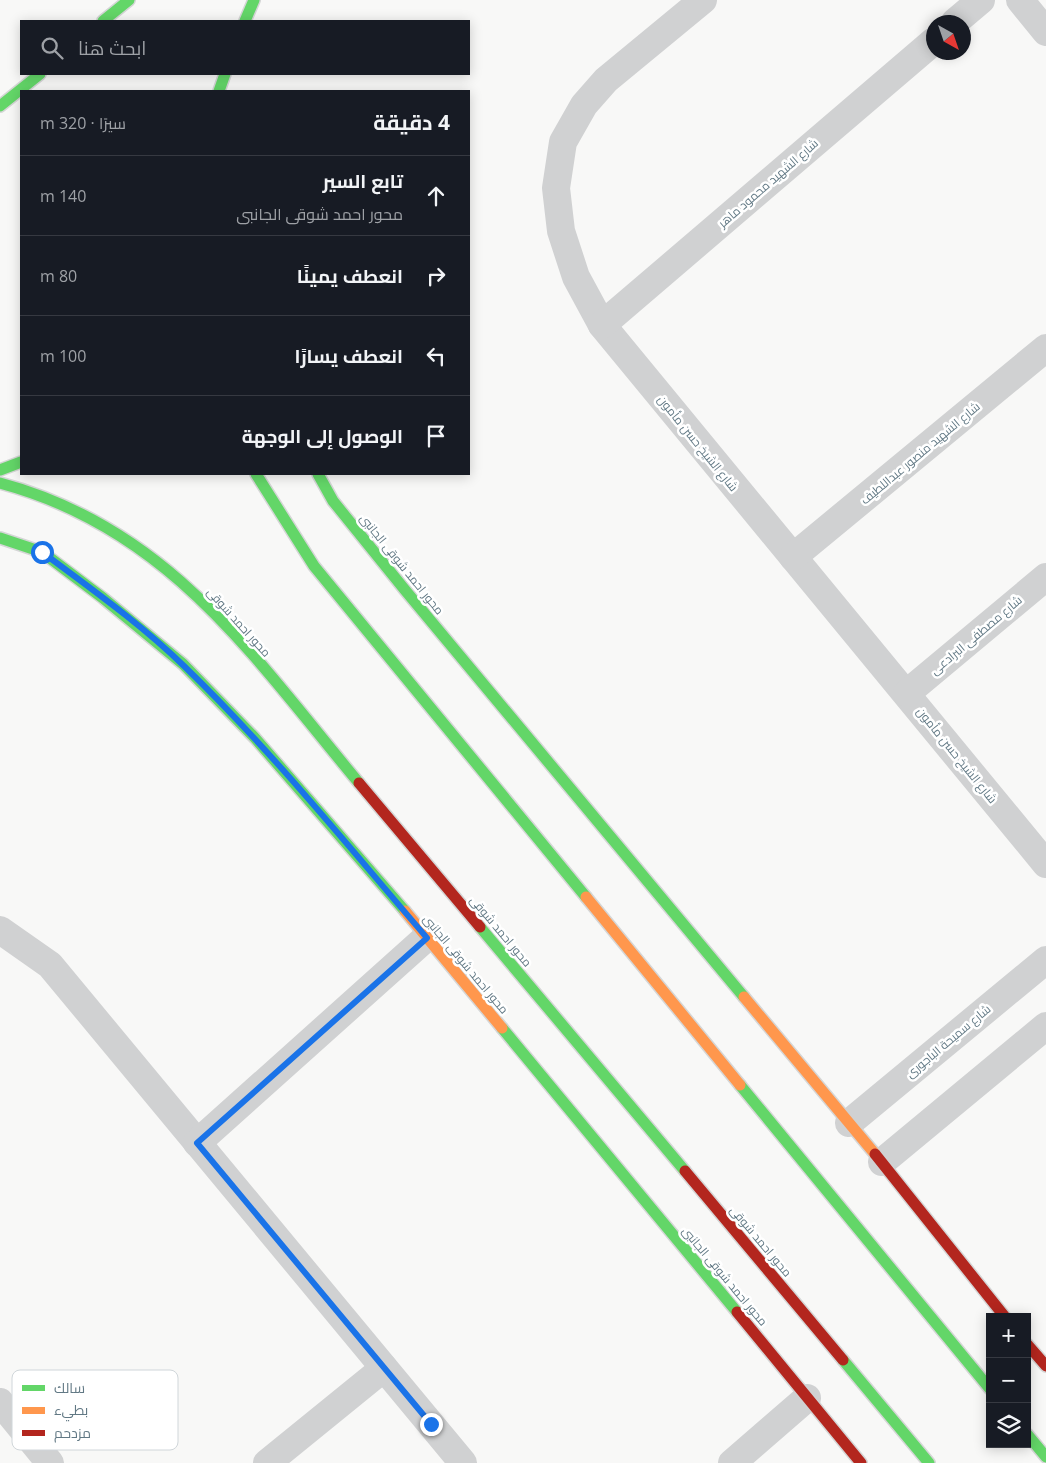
<!DOCTYPE html>
<html lang="ar">
<head>
<meta charset="utf-8">
<style>
	:root { --surface:#171b24; --page:#242831; --text:#f1f3f6; --muted:#9ea1a6; --line:#363941 }
	body { margin:0; font-family:"Open Sans",Cairo,sans-serif; background:var(--page); color:var(--text); direction:rtl }
	.controls { position:absolute; right:15px; bottom:15px; display:grid; overflow:hidden; border-radius:0px; box-shadow:0 2px 12px #0003 }
	.controls button { width:45px; height:45px; display:grid; place-items:center; padding:0; border:0; border-bottom:1px solid var(--line); background:var(--surface); color:var(--text); font:25px sans-serif }
	.compass { position:absolute; left:926px; top:15px; width:45px; height:45px; border-radius:50%; background:var(--surface); box-shadow:0 2px 12px #0003; rotate:140deg }
	.stop { position:absolute; width:15px; height:15px; margin:-11px; border:4px solid #1a73e8; border-radius:50%; background:#fff }
	.stop.end { background:#1a73e8; border-color:#fff; box-shadow:0 1px 5px #0008 }
	.list { margin:0; padding:0; list-style:none }
	h2 { display:flex; justify-content:space-between; align-items:center; height:65px; margin:0; padding:0 20px; font-size:21px }
	h2 small { font-size:16px; font-weight:400; color:var(--muted) }
	.list li { display:grid; grid-template-columns:32px 1fr auto; gap:15px; align-items:center; box-sizing:border-box; height:80px; padding:0 20px; border-top:1px solid var(--line) }
	.list b { display:block; font-size:19px; white-space:nowrap }
	.list p { margin:0; font-size:16px; white-space:nowrap; color:var(--muted) }
	.list em { font-size:16px; font-style:normal; color:var(--muted) }
	.icon { flex:none; width:28px; height:28px; fill:none; stroke:currentColor; stroke-width:2; stroke-linecap:round; stroke-linejoin:round }
	.map { position:relative; flex:none; width:1046px; height:1463px; overflow:hidden; direction:ltr }
	.search { position:absolute; background:var(--surface); box-shadow:0 2px 12px #0003; left:20px; top:20px; width:450px; height:55px; display:flex; align-items:center; gap:12px; box-sizing:border-box; padding:0 18px; border-radius:0px; color:var(--muted); font-size:19px }
	.panel { position:absolute; background:var(--surface); box-shadow:0 2px 12px #0003; left:20px; top:90px; width:450px; height:385px; border-radius:0px; direction:rtl }
	.map>svg:first-child { display:block }
</style>
</head>
<body>
<div class="map">
<svg width="1046" height="1463" viewBox="0 0 1046 1463">
	<rect width="100%" height="100%" fill="#f8f8f7"/>
	<g fill="none" stroke-linecap="round" stroke-linejoin="round">
		<defs>
			<g id="fast">
				<path d="M103 21 129 0"/>
				<path d="M245 21 254 0"/>
				<path d="M219 91 225 74"/>
				<path d="M0 106 40 74"/>
				<path d="M0 470 21 462"/>
				<path d="M256 474 314 566 586 897"/>
				<path d="M318 474 333 501 405 590 744 997"/>
				<path d="M0 483C169 528 253 656 359 783"/>
				<path d="M0 538 42 552 103 598 183 664 255 738 405 911"/>
				<path d="M480 927 685 1171"/>
				<path d="M502 1028 737 1312"/>
				<path d="M740 1085 990 1389"/>
				<path d="M843 1360 929 1463"/>
				<path d="M1027 1434 1046 1457"/>
			</g>
			<g id="slow">
				<path d="M586 897 740 1085"/>
				<path d="M405 911 502 1028"/>
				<path d="M744 997 875 1154"/>
			</g>
			<g id="jam">
				<path d="M359 783 480 927"/>
				<path d="M875 1154 1005 1317"/>
				<path d="M685 1171 843 1360"/>
				<path d="M737 1312 861 1463"/>
				<path d="M1027 1344 1046 1366"/>
			</g>
		</defs>
		<use href="#fast" stroke="#d5d6d6" stroke-width="14"/>
		<use href="#slow" stroke="#d5d6d6" stroke-width="14"/>
		<use href="#jam" stroke="#d5d6d6" stroke-width="14"/>
		<g stroke="#d0d1d2" stroke-width="28">
			<path d="M703 0 606 80 584 105 563 142 556 188 561 231 576 277 602 325 1046 864"/>
			<path d="M1020 0 1046 32"/>
			<path d="M955 22 981 0"/>
			<path d="M602 325 934 41"/>
			<path d="M793 557 1046 348"/>
			<path d="M907 693 1046 577"/>
			<path d="M0 930 50 965 463 1463"/>
			<path d="M849 1123 1046 960"/>
			<path d="M197 1143 427 937"/>
			<path d="M882 1162 1046 1026"/>
			<path d="M0 1402 50 1463"/>
			<path d="M267 1463 384 1368"/>
			<path d="M732 1463 807 1398"/>
		</g>
		<use href="#fast" stroke="#63d668" stroke-width="11"/>
		<use href="#slow" stroke="#ff974d" stroke-width="11"/>
		<use href="#jam" stroke="#b3261e" stroke-width="11"/>
	</g>
	<g fill="none" stroke-linecap="round" stroke-linejoin="round">
		<path stroke="#1a73e8" stroke-width="6" d="M42 552C90 588 141 624 184 666 271 750 348 846 427 938L197 1143 431 1424"/>
	</g>
	<g text-anchor="middle" dominant-baseline="central" stroke-width="5" stroke-linejoin="round" paint-order="stroke">
		<g font-size="12" fill="#617884" stroke="#fff">
			<text transform="translate(768 183) rotate(-41)">شارع الشهيد محمود ماهر</text>
			<text transform="translate(698 443) rotate(51)">شارع الشيخ حسن مأمون</text>
			<text transform="translate(920 453) rotate(-40)">شارع الشهيد منصور عبداللطيف</text>
			<text transform="translate(402 564) rotate(51)">محور احمد شوقى الجانبى</text>
			<text transform="translate(239 622) rotate(48)">محور احمد شوقى</text>
			<text transform="translate(976 635) rotate(-40)">شارع مصطفى البرادعى</text>
			<text transform="translate(957 755) rotate(51)">شارع الشيخ حسن مأمون</text>
			<text transform="translate(501 931) rotate(50)">محور احمد شوقى</text>
			<text transform="translate(466 964) rotate(50)">محور احمد شوقى الجانبى</text>
			<text transform="translate(948 1041) rotate(-40)">شارع سميحة الباجورى</text>
			<text transform="translate(761 1241) rotate(50)">محور احمد شوقى</text>
			<text transform="translate(725 1276) rotate(50)">محور احمد شوقى الجانبى</text>
		</g>
	</g>
	<rect x="12" y="1370" width="166" height="80" rx="8" fill="#fff" stroke="#d0d6da" stroke-width="1"/>
	<rect x="22" y="1385" width="23" height="6" fill="#63d668"/>
	<rect x="22" y="1407" width="23" height="7" fill="#ff974d"/>
	<rect x="22" y="1430" width="23" height="6" fill="#b3261e"/>
	<g font-size="14" fill="#617884">
		<text x="54" y="1393">سالك</text>
		<text x="54" y="1415">بطيء</text>
		<text x="54" y="1438">مزدحم</text>
	</g>
</svg>
<div class="controls">
<button>+</button>
<button>−</button>
<button><svg class="icon" aria-label="layers" viewBox="0 0 24 24"><path d="M12 4l9 5-9 5-9-5zM3 14l9 5 9-5"/></svg></button>
</div>
<svg class="compass" viewBox="-18 -18 36 36"><path d="M0-13l5 13h-10z" fill="#e53935"/><path d="M0 13l5-13h-10z" fill="#9ea1a6"/></svg>
<div class="stop" style="left:42px;top:552px"></div>
<div class="stop end" style="left:431px;top:1424px"></div>
<div class="search"><svg class="icon" aria-label="search" viewBox="0 0 24 24"><circle cx="10" cy="10" r="6"/><path d="M15 15l6 6"/></svg>ابحث هنا</div>
<section class="panel">
<h2>4 دقيقة<small>سيرًا · 320 m</small></h2>
<ul class="list">
<li><svg class="icon" aria-label="ahead" viewBox="0 0 24 24"><path d="M12 20V5M6 11l6-6 6 6"/></svg><div><b>تابع السير</b><p>محور احمد شوقى الجانبى</p></div><em>140 m</em></li>
<li><svg class="icon" aria-label="right" viewBox="0 0 24 24"><path d="M7 20v-9h11M14 6l5 5-5 5"/></svg><div><b>انعطف يمينًا</b></div><em>80 m</em></li>
<li><svg class="icon" aria-label="left" viewBox="0 0 24 24"><path d="M17 20v-9H6M10 6l-5 5 5 5"/></svg><div><b>انعطف يسارًا</b></div><em>100 m</em></li>
<li><svg class="icon" aria-label="arrive" viewBox="0 0 24 24"><path d="M6 21V4h12l-3 4 3 4H6"/></svg><div><b>الوصول إلى الوجهة</b></div></li>
</ul>
</section>
</div>
</body>
</html>
